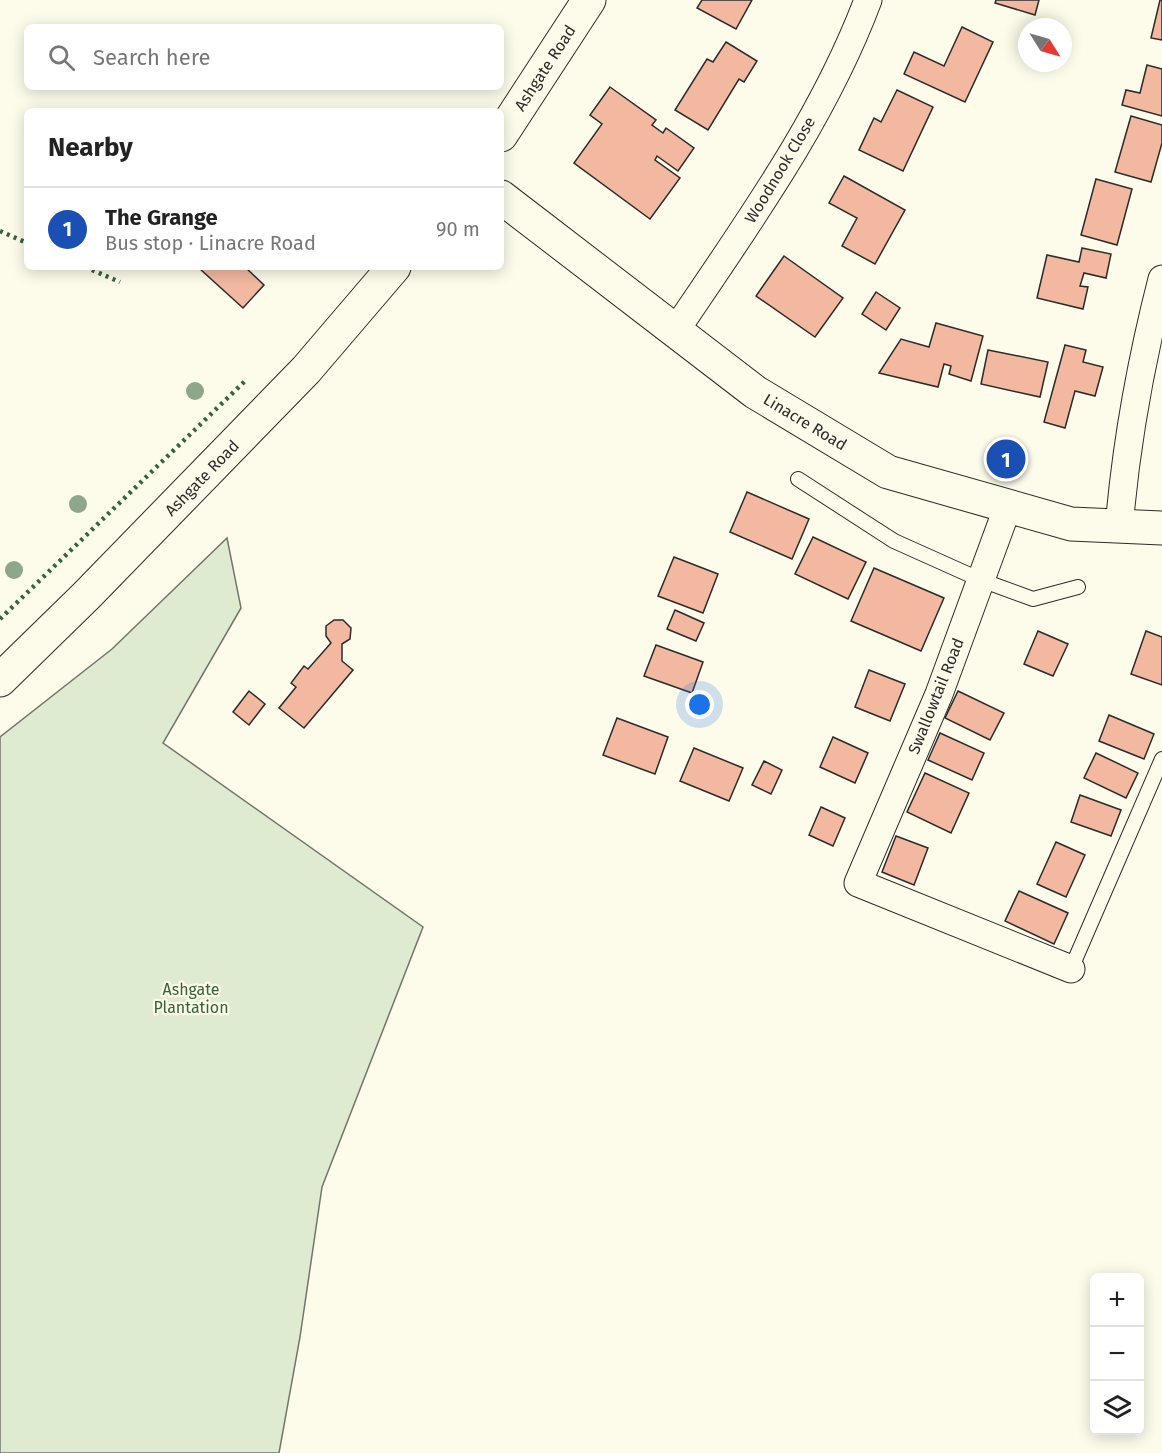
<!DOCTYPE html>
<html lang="en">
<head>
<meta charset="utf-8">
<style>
	:root { --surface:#fff; --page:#f2f2f2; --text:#222; --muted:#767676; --line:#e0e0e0; --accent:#ea580c }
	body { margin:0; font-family:"Fira Sans",sans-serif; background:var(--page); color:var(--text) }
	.controls { position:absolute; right:18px; bottom:18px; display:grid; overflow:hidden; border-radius:9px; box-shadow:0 3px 15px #0003 }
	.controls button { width:54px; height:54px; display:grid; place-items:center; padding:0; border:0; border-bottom:2px solid var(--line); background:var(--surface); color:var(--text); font:30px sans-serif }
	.compass { position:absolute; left:1018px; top:18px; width:54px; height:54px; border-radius:50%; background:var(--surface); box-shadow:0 3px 15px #0003; rotate:127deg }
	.you { position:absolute; left:700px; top:705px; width:21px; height:21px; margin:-15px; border:4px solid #fff; border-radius:50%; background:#1a73e8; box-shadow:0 0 0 9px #1a73e833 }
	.badge { display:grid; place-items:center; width:39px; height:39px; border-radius:50%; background:var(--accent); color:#fff; font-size:20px; font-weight:700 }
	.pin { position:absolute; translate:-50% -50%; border:3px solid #fff; box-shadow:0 2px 6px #0006 }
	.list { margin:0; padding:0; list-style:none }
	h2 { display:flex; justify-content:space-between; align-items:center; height:78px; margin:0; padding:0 24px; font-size:26px }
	h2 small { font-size:20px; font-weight:400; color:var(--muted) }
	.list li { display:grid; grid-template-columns:39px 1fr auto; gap:18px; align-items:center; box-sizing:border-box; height:84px; padding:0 24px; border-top:2px solid var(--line) }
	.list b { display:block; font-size:22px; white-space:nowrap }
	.list p { margin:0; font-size:20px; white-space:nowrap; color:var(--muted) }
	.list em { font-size:20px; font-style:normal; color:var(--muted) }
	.icon { flex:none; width:33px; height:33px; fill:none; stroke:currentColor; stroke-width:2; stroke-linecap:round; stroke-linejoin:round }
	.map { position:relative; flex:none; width:1162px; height:1453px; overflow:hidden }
	.search { position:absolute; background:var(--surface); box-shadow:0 3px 15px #0003; left:24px; top:24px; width:480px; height:66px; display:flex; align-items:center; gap:15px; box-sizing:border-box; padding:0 21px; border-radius:9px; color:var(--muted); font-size:22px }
	.panel { position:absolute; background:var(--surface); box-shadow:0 3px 15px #0003; left:24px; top:108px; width:480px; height:162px; border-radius:9px }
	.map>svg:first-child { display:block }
</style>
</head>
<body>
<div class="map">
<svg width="1162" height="1453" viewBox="0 0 1162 1453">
	<rect width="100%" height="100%" fill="#fdfbea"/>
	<path fill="#deebd1" stroke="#74746e" stroke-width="1.5" d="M227 538 241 608 163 743 423 927 322 1187 300 1337 279 1453H0V737L112 649Z"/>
	<g fill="#f2b8a0" stroke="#2b2b2b" stroke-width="1.5">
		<path d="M702 0H752L736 29 697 8Z"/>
		<path d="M996 0H1039L1035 15 995 3Z"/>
		<path d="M1160 0H1162V40L1151 38Z"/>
		<path d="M962 27 993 42 965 102 904 74 914 52 944 66Z"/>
		<path d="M726 42 757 61 744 82 739 79 708 130 675 110 707 59 713 62Z"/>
		<path d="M1147 65 1162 69V116L1122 105 1126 90 1140 93Z"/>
		<path d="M610 87 656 120 652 125 663 133 666 128 694 148 678 171 657 156 655 160 680 178 650 219 574 163 602 124 590 115Z"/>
		<path d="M897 90 933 107 903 171 859 150 874 118 881 122Z"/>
		<path d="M1131 116 1162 125V143L1151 182 1115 172Z"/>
		<path d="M844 176 905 210 875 264 842 246 857 218 829 203Z"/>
		<path d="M1096 179 1132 189 1117 245 1081 235Z"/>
		<path d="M1082 248 1111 254 1106 278 1084 273 1080 286 1088 287 1083 309 1037 298 1047 255 1079 262Z"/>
		<path d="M784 256 843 298 815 337 756 296Z"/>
		<path d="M202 267H245L264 285 243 308 200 269Z"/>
		<path d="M876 292 900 308 886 330 862 314Z"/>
		<path d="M936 323 983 336 971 381 949 374 951 366 944 364 938 387 879 373 901 339 929 347Z"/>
		<path d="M1065 345 1086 350 1083 362 1103 367 1095 396 1075 391 1065 428 1044 422Z"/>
		<path d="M988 350 1048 362 1040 397 981 384Z"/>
		<path d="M747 492 809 519 792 559 730 532Z"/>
		<path d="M813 537 866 562 848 599 795 574Z"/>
		<path d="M674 557 718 574 703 613 658 596Z"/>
		<path d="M874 568 944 598 921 651 851 621Z"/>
		<path d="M675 610 704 623 696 641 667 629Z"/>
		<path d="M334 620H343L351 628 350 639 342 644V661L353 670 304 728 279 708 296 687 291 683 304 666 308 669 331 643 326 636V626Z"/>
		<path d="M1038 631 1068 644 1053 676 1024 664Z"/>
		<path d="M1146 631 1162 637V685L1131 674Z"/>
		<path d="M656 645 703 662 692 693 644 676Z"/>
		<path d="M869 670 905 684 890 721 855 707Z"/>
		<path d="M249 691 265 704 249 725 233 712Z"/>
		<path d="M958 691 1004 713 990 740 945 718Z"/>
		<path d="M1109 715 1154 734 1144 759 1099 741Z"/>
		<path d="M617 718 668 737 655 774 603 755Z"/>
		<path d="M940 733 984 753 972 780 928 760Z"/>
		<path d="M833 737 868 753 855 783 820 767Z"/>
		<path d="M694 748 743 768 729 801 680 781Z"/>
		<path d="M1096 753 1138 773 1126 798 1084 778Z"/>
		<path d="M764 761 782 770 771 794 752 785Z"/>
		<path d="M925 773 969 793 951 833 907 812Z"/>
		<path d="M1080 795 1121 810 1111 836 1071 822Z"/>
		<path d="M821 807 845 818 833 846 809 835Z"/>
		<path d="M896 836 928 848 914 885 882 872Z"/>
		<path d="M1056 842 1085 855 1066 897 1037 884Z"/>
		<path d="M1019 891 1068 913 1054 944 1005 921Z"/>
	</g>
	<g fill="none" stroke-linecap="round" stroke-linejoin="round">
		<defs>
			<g id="lane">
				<path d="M798 479 894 541 981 580 1033 599 1078 587"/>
				<path d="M1071 969 1162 759"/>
			</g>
			<g id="street">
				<path d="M676 330C747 224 823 120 868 0"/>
				<path d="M1008 506 939 694 858 883 1071 969"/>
				<path d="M1119 528C1126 443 1141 361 1162 279"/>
			</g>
			<g id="secondary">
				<path d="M501 135 589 0"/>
				<path d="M501 197 755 392 888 472 1071 524 1162 528"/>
				<path d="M0 680 86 596 306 370 394 267"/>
			</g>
		</defs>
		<use href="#lane" stroke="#2b2b2b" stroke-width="16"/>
		<use href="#street" stroke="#2b2b2b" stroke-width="29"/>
		<use href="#secondary" stroke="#2b2b2b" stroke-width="35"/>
		<use href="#lane" stroke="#fdfbea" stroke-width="14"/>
		<use href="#street" stroke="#fdfbea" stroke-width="27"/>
		<use href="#secondary" stroke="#fdfbea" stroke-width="33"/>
		<g stroke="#34623c" stroke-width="4.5" stroke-dasharray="3 4.5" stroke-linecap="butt">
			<path d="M0 231 27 243"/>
			<path d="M85 267 120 282"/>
			<path d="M0 619 245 381"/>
		</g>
	</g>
	<g fill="#8ea78a">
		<circle cx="195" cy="391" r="9"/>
		<circle cx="78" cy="504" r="9"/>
		<circle cx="14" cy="570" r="9"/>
	</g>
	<g text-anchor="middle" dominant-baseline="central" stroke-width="4.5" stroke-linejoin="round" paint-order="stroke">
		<g font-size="16" fill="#2b2b2b" stroke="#fdfbea">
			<text transform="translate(545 68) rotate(-57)">Ashgate Road</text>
			<text transform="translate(780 170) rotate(-59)">Woodnook Close</text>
			<text transform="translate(805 422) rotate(31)">Linacre Road</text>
			<text transform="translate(202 478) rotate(-46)">Ashgate Road</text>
			<text transform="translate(936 696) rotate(-68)">Swallowtail Road</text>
		</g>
		<g font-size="16" fill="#34623c" stroke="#fdfbea">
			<text x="191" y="989">Ashgate<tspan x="191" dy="18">Plantation</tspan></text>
		</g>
	</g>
</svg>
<div class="controls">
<button>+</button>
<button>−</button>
<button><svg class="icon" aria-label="layers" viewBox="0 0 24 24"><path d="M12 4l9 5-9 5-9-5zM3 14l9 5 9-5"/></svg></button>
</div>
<svg class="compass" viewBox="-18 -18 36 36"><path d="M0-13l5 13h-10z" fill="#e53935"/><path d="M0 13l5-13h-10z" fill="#767676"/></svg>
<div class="you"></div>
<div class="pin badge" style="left:1006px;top:459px;background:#1a4fb4">1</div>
<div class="search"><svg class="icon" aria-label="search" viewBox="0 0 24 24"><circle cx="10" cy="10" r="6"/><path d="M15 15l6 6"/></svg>Search here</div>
<section class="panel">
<h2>Nearby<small></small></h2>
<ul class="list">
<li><span class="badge" style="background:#1a4fb4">1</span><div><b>The Grange</b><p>Bus stop · Linacre Road</p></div><em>90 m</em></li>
</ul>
</section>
</div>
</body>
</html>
